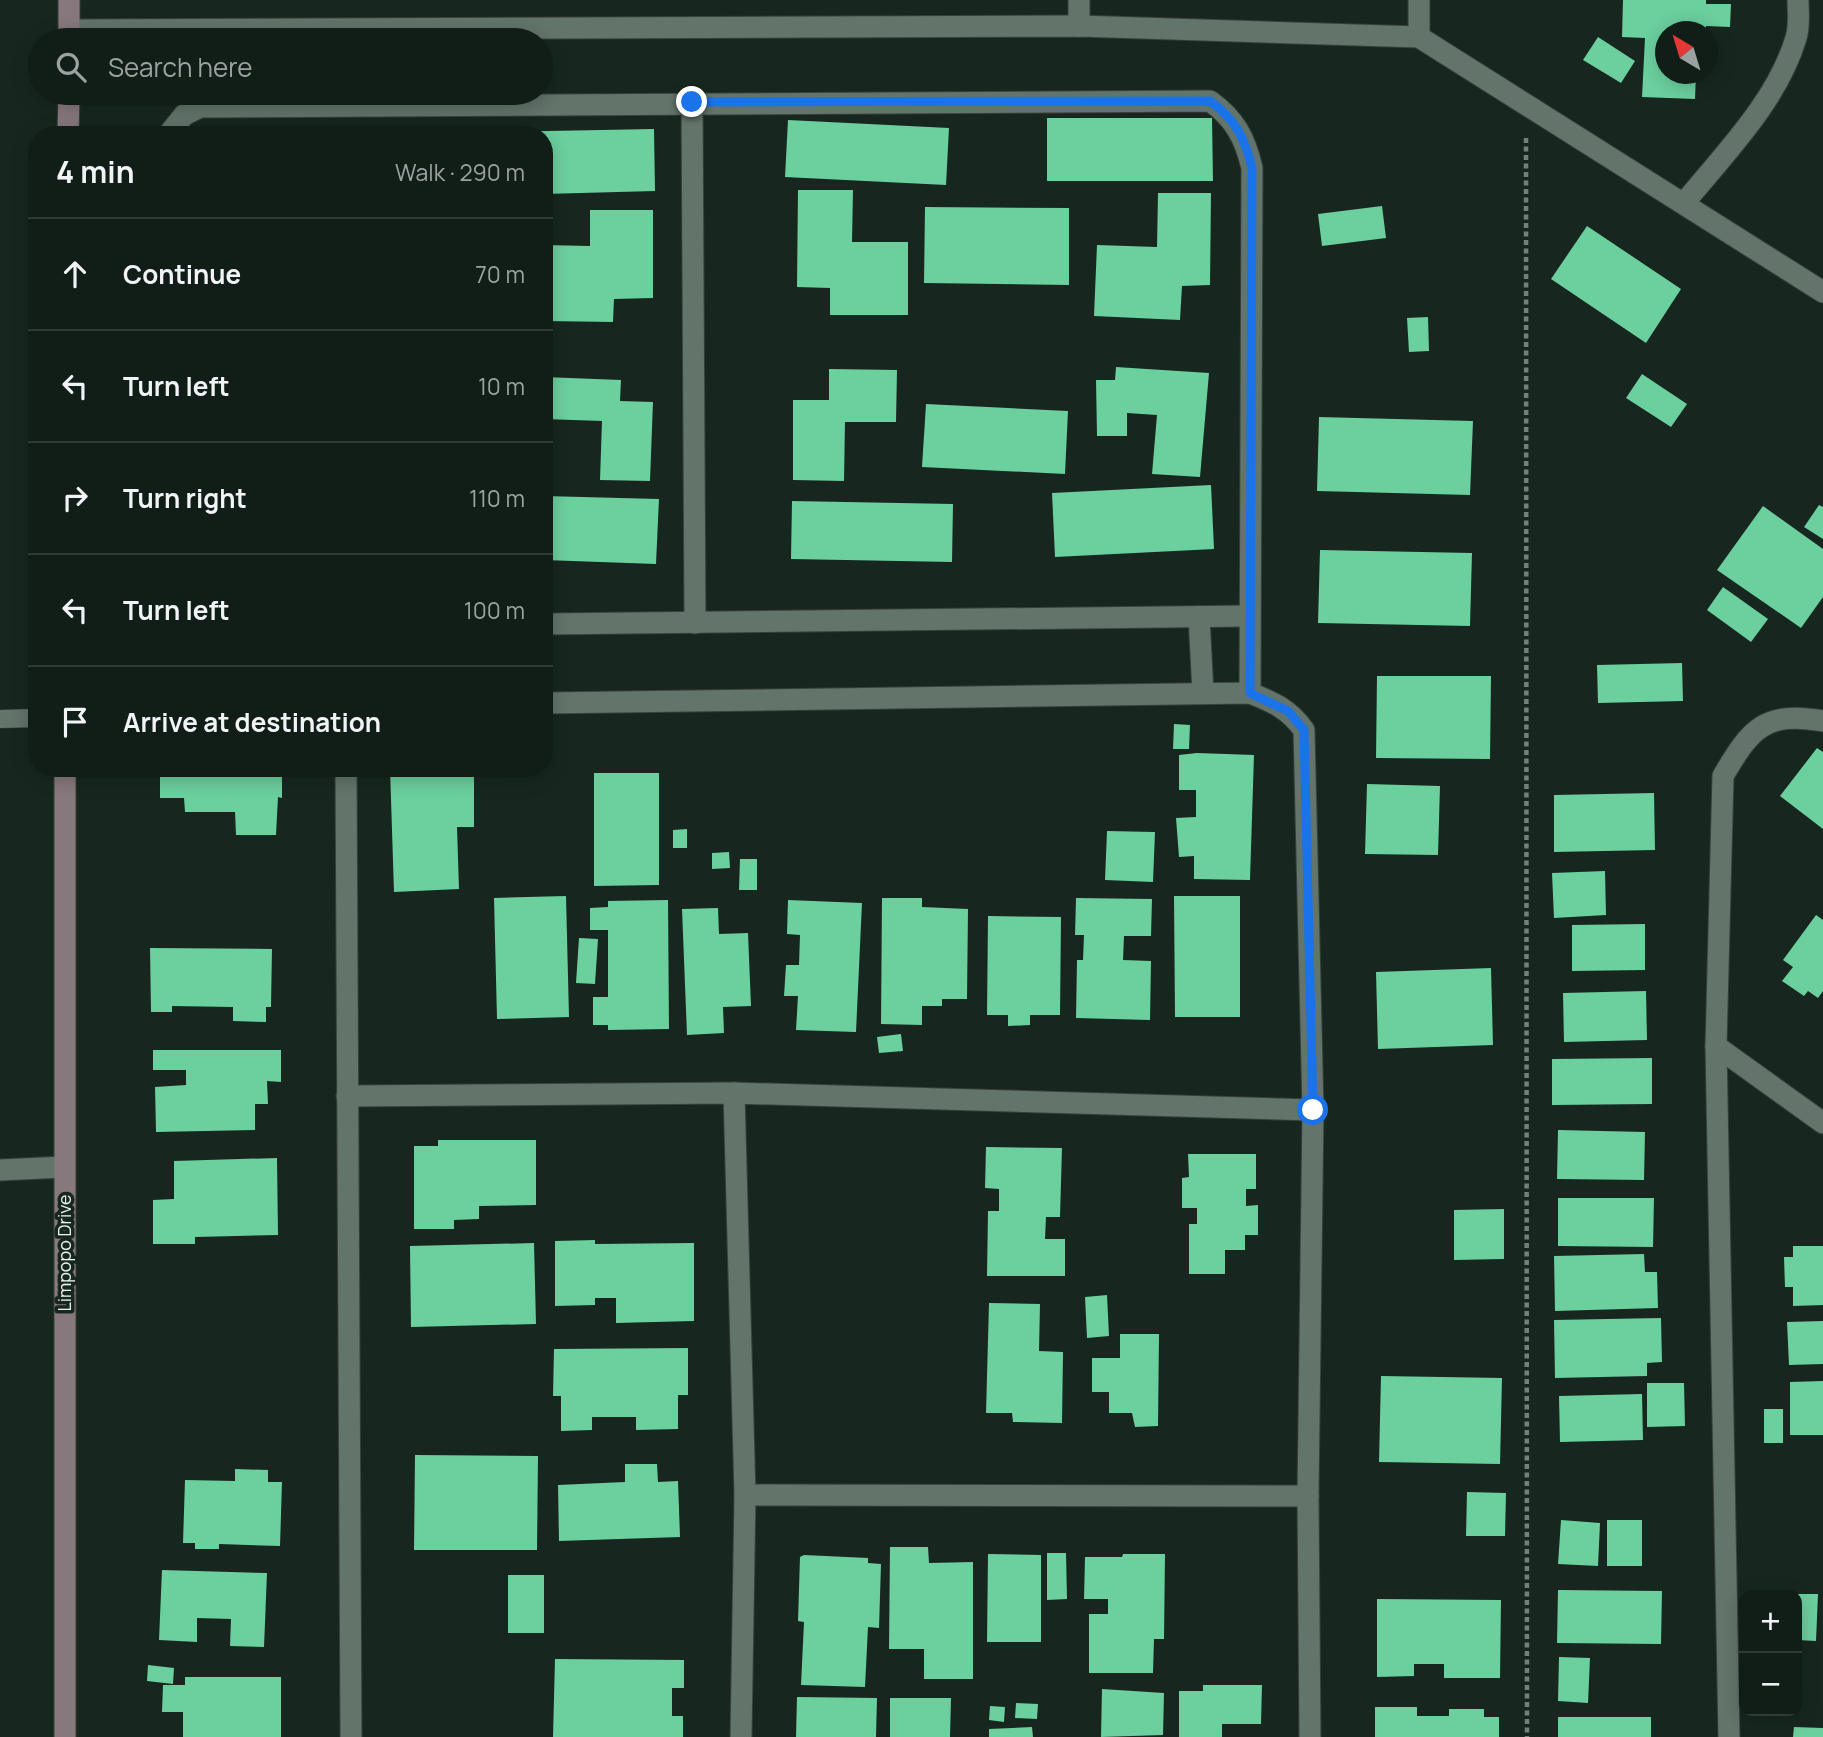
<!DOCTYPE html>
<html lang="en">
<head>
<meta charset="utf-8">
<style>
	:root { --surface:#111d17; --page:#1a2620; --text:#f1f3f6; --muted:#9ca2a1; --line:#303b36 }
	body { margin:0; font-family:Manrope,sans-serif; background:var(--page); color:var(--text) }
	.controls { position:absolute; right:21px; bottom:21px; display:grid; overflow:hidden; border-radius:14px; box-shadow:0 4px 18px #0003 }
	.controls button { width:63px; height:63px; display:grid; place-items:center; padding:0; border:0; border-bottom:2px solid var(--line); background:var(--surface); color:var(--text); font:35px sans-serif }
	.compass { position:absolute; left:1655px; top:21px; width:63px; height:63px; border-radius:50%; background:var(--surface); box-shadow:0 4px 18px #0003; rotate:322deg }
	.stop { position:absolute; width:21px; height:21px; margin:-16px; border:5px solid #1a73e8; border-radius:50%; background:#fff }
	.stop.end { background:#1a73e8; border-color:#fff; box-shadow:0 2px 7px #0008 }
	.list { margin:0; padding:0; list-style:none }
	h2 { display:flex; justify-content:space-between; align-items:center; height:91px; margin:0; padding:0 28px; font-size:30px }
	h2 small { font-size:23px; font-weight:400; color:var(--muted) }
	.list li { display:grid; grid-template-columns:46px 1fr auto; gap:21px; align-items:center; box-sizing:border-box; height:112px; padding:0 28px; border-top:2px solid var(--line) }
	.list b { display:block; font-size:26px; white-space:nowrap }
	.list em { font-size:23px; font-style:normal; color:var(--muted) }
	.icon { flex:none; width:38px; height:38px; fill:none; stroke:currentColor; stroke-width:2; stroke-linecap:round; stroke-linejoin:round }
	.map { position:relative; flex:none; width:1823px; height:1737px; overflow:hidden }
	.search { position:absolute; background:var(--surface); box-shadow:0 4px 18px #0003; left:28px; top:28px; width:525px; height:77px; display:flex; align-items:center; gap:18px; box-sizing:border-box; padding:0 24px; border-radius:38px; color:var(--muted); font-size:26px }
	.panel { position:absolute; background:var(--surface); box-shadow:0 4px 18px #0003; left:28px; top:126px; width:525px; height:651px; border-radius:28px }
	.map>svg:first-child { display:block }
</style>
</head>
<body>
<div class="map">
<svg width="1823" height="1737" viewBox="0 0 1823 1737">
	<rect width="100%" height="100%" fill="#17271f"/>
	<g fill="#6bcf9e">
		<path d="M1623 0H1706V4H1731L1730 27 1706 26 1705 32H1666V74H1696L1695 99 1642 97 1645 38 1622 37Z"/>
		<path d="M1598 37 1635 61 1621 83 1583 60Z"/>
		<path d="M1047 118H1212L1213 181H1047Z"/>
		<path d="M788 120 949 128 946 185 785 177Z"/>
		<path d="M233 127 365 133V135H232Z"/>
		<path d="M654 129 655 191 544 194V135H495V132Z"/>
		<path d="M798 190H853L852 242H908V315H830V288L797 287Z"/>
		<path d="M1158 193H1211L1210 285 1182 286 1180 320 1094 316 1097 245 1157 247Z"/>
		<path d="M1382 206 1386 238 1322 246 1318 214Z"/>
		<path d="M925 207 1069 208V285L924 283Z"/>
		<path d="M590 210H653V298L614 299 613 322 544 321V245L590 246Z"/>
		<path d="M1587 226 1681 289 1646 343 1551 279Z"/>
		<path d="M1428 317 1429 351 1409 352 1407 318Z"/>
		<path d="M1116 367 1209 373 1200 477 1152 474 1157 415 1127 413V436H1097L1096 380H1115Z"/>
		<path d="M829 369 897 370 896 422H845L844 481 793 480V400H829Z"/>
		<path d="M1642 374 1687 404 1671 427 1626 398Z"/>
		<path d="M544 377 621 380 620 401 653 402 650 481 600 480 602 421 544 419Z"/>
		<path d="M926 404 1068 411 1065 474 922 467Z"/>
		<path d="M1319 417 1473 421 1470 495 1317 491Z"/>
		<path d="M1211 485 1214 549 1055 557 1052 493Z"/>
		<path d="M544 496 659 499 656 564 544 560Z"/>
		<path d="M792 501 953 504 952 562 791 559Z"/>
		<path d="M1819 505 1823 507V539L1804 527Z"/>
		<path d="M1763 506 1823 549V597L1801 628 1717 570Z"/>
		<path d="M1320 550 1472 553 1470 626 1318 623Z"/>
		<path d="M1723 587 1768 619 1751 642 1707 610Z"/>
		<path d="M1682 663 1683 701 1598 703 1597 665Z"/>
		<path d="M1377 676H1491L1490 759 1376 758Z"/>
		<path d="M1174 724 1190 725 1189 749H1173Z"/>
		<path d="M1817 748 1823 752V829L1780 796Z"/>
		<path d="M1197 753 1254 755 1250 880 1194 879V856L1179 857 1176 818 1196 817V790H1179V755Z"/>
		<path d="M160 768H282V798L278 797 276 835H236L235 812H185L184 798H160Z"/>
		<path d="M390 768H474V827H457L459 889 394 892Z"/>
		<path d="M594 773H659V885L594 886Z"/>
		<path d="M1367 784 1440 786 1438 855 1365 854Z"/>
		<path d="M1654 793 1655 850 1554 852V795Z"/>
		<path d="M687 829V848H673V830Z"/>
		<path d="M1107 831 1155 832 1153 882 1105 880Z"/>
		<path d="M729 852 730 868 712 869V853Z"/>
		<path d="M740 859H757V890H739Z"/>
		<path d="M1605 871 1606 915 1554 918 1552 873Z"/>
		<path d="M566 896 569 1017 497 1019 494 898Z"/>
		<path d="M1174 896H1240V1017H1175Z"/>
		<path d="M882 898H922V907L968 909 967 999H942V1006H922V1025L881 1024Z"/>
		<path d="M1076 898 1152 899 1151 936H1124L1123 960 1151 961 1150 1020 1076 1018 1077 960H1083L1084 935H1075Z"/>
		<path d="M668 900 669 1029 608 1030V1025H593V997H608V930H590V908L608 907V901Z"/>
		<path d="M788 900 862 903 856 1032 796 1030 798 996H784L786 965H799L800 935 787 934Z"/>
		<path d="M718 908 719 934 748 933 751 1006 723 1007 724 1033 687 1035 682 909Z"/>
		<path d="M1816 915 1823 920V991L1818 998 1808 991 1804 996 1782 981 1793 967 1783 960Z"/>
		<path d="M988 916 1061 917 1060 1015H1030V1025L1008 1026V1015H987Z"/>
		<path d="M1645 924V970L1572 971V925Z"/>
		<path d="M579 938 598 939 595 984 576 983Z"/>
		<path d="M150 948 272 949 271 1007H266V1022L233 1021V1007L172 1006V1012H151Z"/>
		<path d="M1491 968 1493 1045 1378 1049 1376 972Z"/>
		<path d="M1646 991 1647 1040 1564 1042 1563 993Z"/>
		<path d="M901 1034 903 1051 879 1053 877 1037Z"/>
		<path d="M153 1050H281V1082L267 1081 268 1104H255V1130L156 1132 155 1087 186 1085V1070H153Z"/>
		<path d="M1652 1058V1104L1552 1105V1059Z"/>
		<path d="M1558 1130 1645 1132 1644 1180 1557 1179Z"/>
		<path d="M438 1140H536V1205L479 1206V1219L454 1220V1229H414V1146H438Z"/>
		<path d="M986 1147 1062 1148 1060 1217H1046L1045 1239H1065V1276H987L988 1211H999V1189L985 1188Z"/>
		<path d="M1188 1154H1256V1189H1246V1206L1258 1205V1235H1245V1250H1225V1274H1189V1224H1197V1208H1182V1178L1189 1177Z"/>
		<path d="M277 1158 278 1235 195 1237V1244H153V1200L174 1199V1161Z"/>
		<path d="M1558 1198H1654L1653 1247 1558 1246Z"/>
		<path d="M1504 1209V1259L1454 1260V1210Z"/>
		<path d="M595 1240V1244L694 1243V1321L616 1323V1298H595V1305L555 1306V1241Z"/>
		<path d="M534 1243 536 1324 411 1327 410 1246Z"/>
		<path d="M1793 1246H1823V1305L1793 1306V1287H1785L1784 1257H1793Z"/>
		<path d="M1644 1254 1645 1272H1657L1658 1308 1555 1311 1554 1256Z"/>
		<path d="M1107 1295 1109 1336 1087 1338 1085 1297Z"/>
		<path d="M989 1303 1040 1304 1039 1351 1063 1352 1062 1423 1013 1422 1012 1413H986Z"/>
		<path d="M1661 1318 1662 1362 1647 1363V1376L1555 1378 1554 1320Z"/>
		<path d="M1823 1321V1364L1789 1365 1787 1322Z"/>
		<path d="M1120 1334H1159L1158 1426 1135 1427 1132 1413H1109V1392H1092V1358H1120Z"/>
		<path d="M688 1348V1395H678V1429L636 1430V1417H592V1430L561 1431V1396H553L554 1349Z"/>
		<path d="M1381 1376 1502 1378 1500 1464 1379 1462Z"/>
		<path d="M1823 1381V1435H1790V1382Z"/>
		<path d="M1647 1383H1684L1685 1426 1647 1427Z"/>
		<path d="M1642 1394 1643 1440 1560 1442 1559 1396Z"/>
		<rect x="1764" y="1409" width="19" height="34"/>
		<path d="M415 1455 538 1456 537 1550H414Z"/>
		<path d="M625 1464H657L658 1482 678 1481 680 1537 559 1541 558 1485 625 1482Z"/>
		<path d="M235 1469 268 1470V1482H282L280 1546 219 1544V1549H195V1543H183L185 1480 235 1481Z"/>
		<path d="M1467 1492 1506 1493 1505 1536H1466Z"/>
		<path d="M1561 1520 1600 1523 1598 1566 1558 1564Z"/>
		<rect x="1607" y="1520" width="35" height="46"/>
		<path d="M890 1547H928L929 1563 973 1562V1679H924V1649H889Z"/>
		<path d="M1047 1553H1066L1067 1599 1047 1600Z"/>
		<path d="M988 1554 1041 1555V1642H987Z"/>
		<path d="M1123 1554H1165L1164 1639H1154L1153 1673H1089V1614H1108V1599H1084L1085 1557H1122Z"/>
		<path d="M804 1555 868 1558V1563L881 1564 879 1628 868 1627 865 1687 801 1685 804 1622 798 1621 800 1557Z"/>
		<path d="M162 1570 267 1573 264 1647 230 1646 231 1619 197 1618V1642L159 1640Z"/>
		<rect x="508" y="1575" width="36" height="58"/>
		<path d="M1558 1590 1662 1591 1661 1644 1557 1643Z"/>
		<path d="M1797 1594H1818L1816 1641 1797 1640Z"/>
		<path d="M1377 1599 1501 1600 1500 1678H1444V1664H1414V1676L1377 1677Z"/>
		<path d="M1559 1657 1590 1658 1588 1703 1558 1701Z"/>
		<path d="M555 1659 684 1660V1688H672V1716H683V1737H553Z"/>
		<path d="M148 1665 174 1668 173 1684 147 1681Z"/>
		<path d="M185 1677H281V1737H183V1712H162L163 1685H185Z"/>
		<path d="M1203 1685H1262L1261 1724H1222V1737H1179V1691H1203Z"/>
		<path d="M1102 1689 1164 1693 1163 1735 1101 1737Z"/>
		<path d="M797 1697 877 1698 876 1737H796Z"/>
		<path d="M890 1698H951L950 1737H890Z"/>
		<path d="M1016 1703 1038 1704 1037 1719 1015 1718Z"/>
		<path d="M990 1706 1005 1707 1004 1722 989 1720Z"/>
		<path d="M1375 1707H1417V1716H1449V1709H1484V1717H1499V1737H1375Z"/>
		<rect x="1558" y="1717" width="93" height="20"/>
		<path d="M1032 1727 1033 1737H989V1729Z"/>
		<path d="M1794 1727 1823 1728V1737H1793Z"/>
	</g>
	<g fill="none" stroke-linecap="round" stroke-linejoin="round">
		<defs>
			<path id="lane" d="M0 719 37 718"/>
			<g id="street">
				<path d="M1079 0V26"/>
				<path d="M69 30 1079 26 1419 37 1823 292"/>
				<path d="M1419 37V0"/>
				<path d="M692 102 695 623"/>
				<path d="M168 135 184 115 200 107 1210 101C1235 119 1245 138 1252 168L1250 693"/>
				<path d="M1685 202C1726 152 1777 101 1796 38 1800 26 1798 12 1798 0"/>
				<path d="M1199 617 1203 693"/>
				<path d="M544 624 1249 616"/>
				<path d="M544 703 1250 693C1273 702 1289 709 1304 730L1313 1110 1308 1496 1310 1737"/>
				<path d="M346 768 351 1737"/>
				<path d="M1716 1046 1823 1123"/>
				<path d="M734 1093 745 1495 741 1737"/>
				<path d="M347 1096 734 1093 1313 1110"/>
				<path d="M0 1170 64 1167"/>
				<path d="M745 1495 1308 1496"/>
				<path d="M1729 1737 1716 1046 1723 776C1751 728 1765 711 1823 721"/>
			</g>
			<g id="secondary">
				<path d="M69 0V40"/>
				<path d="M68 135 69 93"/>
				<path d="M65 768V1737"/>
			</g>
		</defs>
		<use href="#lane" stroke="#36413b" stroke-width="19"/>
		<use href="#street" stroke="#36413b" stroke-width="23"/>
		<use href="#secondary" stroke="#36413b" stroke-width="23"/>
		<path stroke="#74817a" stroke-width="4.5" stroke-dasharray="5 3.5" stroke-linecap="butt" d="M1526 138 1527 1737"/>
		<use href="#lane" stroke="#63746a" stroke-width="18"/>
		<use href="#street" stroke="#63746a" stroke-width="21"/>
		<use href="#secondary" stroke="#87787d" stroke-width="21"/>
	</g>
	<g fill="none" stroke-linecap="round" stroke-linejoin="round">
		<path stroke="#1a73e8" stroke-width="9" d="M692 102 1210 101C1235 119 1245 138 1252 168L1250 693 1288 711 1304 730 1313 1110"/>
	</g>
	<g text-anchor="middle" dominant-baseline="central" stroke-width="7" stroke-linejoin="round" paint-order="stroke">
		<g font-size="18" fill="#eaf4ee" stroke="#17271f">
			<text transform="translate(64 1253) rotate(-90)">Limpopo Drive</text>
		</g>
	</g>
</svg>
<div class="controls">
<button>+</button>
<button>−</button>
</div>
<svg class="compass" viewBox="-18 -18 36 36"><path d="M0-13l5 13h-10z" fill="#e53935"/><path d="M0 13l5-13h-10z" fill="#9ca2a1"/></svg>
<div class="stop" style="left:1313px;top:1110px"></div>
<div class="stop end" style="left:692px;top:102px"></div>
<div class="search"><svg class="icon" aria-label="search" viewBox="0 0 24 24"><circle cx="10" cy="10" r="6"/><path d="M15 15l6 6"/></svg>Search here</div>
<section class="panel">
<h2>4 min<small>Walk · 290 m</small></h2>
<ul class="list">
<li><svg class="icon" aria-label="ahead" viewBox="0 0 24 24"><path d="M12 20V5M6 11l6-6 6 6"/></svg><div><b>Continue</b></div><em>70 m</em></li>
<li><svg class="icon" aria-label="left" viewBox="0 0 24 24"><path d="M17 20v-9H6M10 6l-5 5 5 5"/></svg><div><b>Turn left</b></div><em>10 m</em></li>
<li><svg class="icon" aria-label="right" viewBox="0 0 24 24"><path d="M7 20v-9h11M14 6l5 5-5 5"/></svg><div><b>Turn right</b></div><em>110 m</em></li>
<li><svg class="icon" aria-label="left" viewBox="0 0 24 24"><path d="M17 20v-9H6M10 6l-5 5 5 5"/></svg><div><b>Turn left</b></div><em>100 m</em></li>
<li><svg class="icon" aria-label="arrive" viewBox="0 0 24 24"><path d="M6 21V4h12l-3 4 3 4H6"/></svg><div><b>Arrive at destination</b></div></li>
</ul>
</section>
</div>
</body>
</html>
